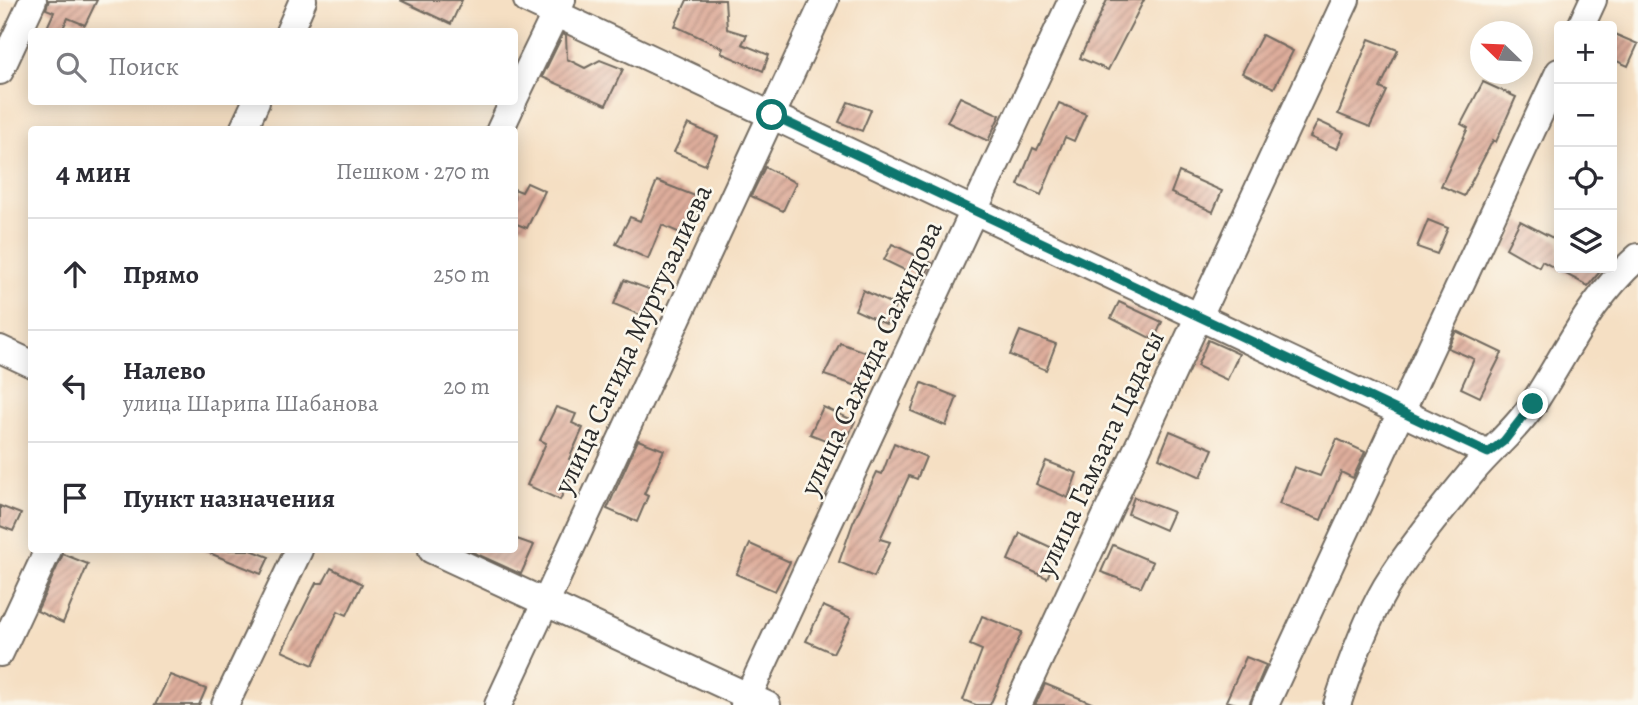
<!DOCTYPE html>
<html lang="ru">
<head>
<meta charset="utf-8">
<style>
	:root { --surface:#fff; --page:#f2f2f3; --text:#2b2b33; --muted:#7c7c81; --line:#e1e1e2 }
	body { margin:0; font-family:Alegreya,serif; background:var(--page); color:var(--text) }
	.controls { position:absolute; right:21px; top:21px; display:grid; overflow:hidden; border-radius:7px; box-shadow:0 4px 18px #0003 }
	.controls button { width:63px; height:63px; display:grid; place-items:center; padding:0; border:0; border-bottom:2px solid var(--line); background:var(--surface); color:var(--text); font:35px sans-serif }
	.compass { position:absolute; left:1470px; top:21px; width:63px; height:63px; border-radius:50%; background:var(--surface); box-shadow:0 4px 18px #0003; rotate:293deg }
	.stop { position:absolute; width:21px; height:21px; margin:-16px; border:5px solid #0f766e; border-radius:50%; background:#fff }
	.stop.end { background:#0f766e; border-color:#fff; box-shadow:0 2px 7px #0008 }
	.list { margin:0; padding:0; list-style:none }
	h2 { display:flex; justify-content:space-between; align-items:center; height:91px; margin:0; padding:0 28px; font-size:30px }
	h2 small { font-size:23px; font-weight:400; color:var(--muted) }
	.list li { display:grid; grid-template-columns:46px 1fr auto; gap:21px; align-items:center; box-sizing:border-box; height:112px; padding:0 28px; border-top:2px solid var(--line) }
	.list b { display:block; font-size:26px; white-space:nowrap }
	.list p { margin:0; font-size:23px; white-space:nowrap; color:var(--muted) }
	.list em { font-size:23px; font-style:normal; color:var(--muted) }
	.icon { flex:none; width:38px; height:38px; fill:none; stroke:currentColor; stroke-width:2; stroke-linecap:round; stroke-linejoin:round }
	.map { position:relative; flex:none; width:1638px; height:705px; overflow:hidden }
	.search { position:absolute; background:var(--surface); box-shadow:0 4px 18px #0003; left:28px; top:28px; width:490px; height:77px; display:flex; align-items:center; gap:18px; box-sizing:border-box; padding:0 24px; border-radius:7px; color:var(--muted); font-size:26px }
	.panel { position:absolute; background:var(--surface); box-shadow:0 4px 18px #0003; left:28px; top:126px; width:490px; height:427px; border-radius:7px }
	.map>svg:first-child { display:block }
</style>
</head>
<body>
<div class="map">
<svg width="1638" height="705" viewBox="0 0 1638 705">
	<defs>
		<pattern id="building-hatch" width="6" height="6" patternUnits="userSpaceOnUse" patternTransform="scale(1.75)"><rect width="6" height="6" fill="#dead9b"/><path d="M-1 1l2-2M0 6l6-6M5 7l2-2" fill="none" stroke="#b48d7f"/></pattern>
	</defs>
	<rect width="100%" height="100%" fill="#fbf7ec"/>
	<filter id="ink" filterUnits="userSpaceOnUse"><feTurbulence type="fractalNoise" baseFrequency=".0143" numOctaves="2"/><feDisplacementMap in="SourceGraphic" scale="14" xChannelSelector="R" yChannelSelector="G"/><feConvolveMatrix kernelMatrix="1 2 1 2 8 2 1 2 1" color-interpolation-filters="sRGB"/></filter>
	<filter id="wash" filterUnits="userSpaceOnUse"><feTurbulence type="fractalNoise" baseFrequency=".00686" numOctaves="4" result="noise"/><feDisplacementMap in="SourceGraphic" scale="28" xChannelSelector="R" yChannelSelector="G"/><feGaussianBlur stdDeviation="1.57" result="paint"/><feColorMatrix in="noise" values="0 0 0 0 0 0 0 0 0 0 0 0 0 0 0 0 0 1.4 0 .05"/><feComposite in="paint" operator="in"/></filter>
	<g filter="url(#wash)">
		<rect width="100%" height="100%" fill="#f5dfc3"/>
		<g id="blocks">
			<g fill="url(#building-hatch)">
				<path d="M49 0H97L85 25 68 18 61 32H45L54 12 46 9Z"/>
				<path d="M400 0H462L451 24Z"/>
				<path d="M687 0H725L727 29 747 35 742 44 769 55 763 71 721 53 723 48 675 26Z"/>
				<path d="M1107 0H1144L1108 70 1080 58Z"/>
				<path d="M1612 33 1638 44 1628 66 1612 59Z"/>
				<path d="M563 34 566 36 567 59 585 68 600 60 623 69 606 105 542 77Z"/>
				<path d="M1262 35 1293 51 1274 88 1242 73Z"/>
				<path d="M1369 39 1398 50 1380 88 1387 91 1370 127 1338 114Z"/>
				<path d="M1483 82 1516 97 1496 142 1493 140 1464 196 1441 186 1468 128 1461 124Z"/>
				<path d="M960 97 1000 115 988 141 947 122Z"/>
				<path d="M848 102 871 110 862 131 839 122Z"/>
				<path d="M1059 103 1086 114 1074 141 1065 137 1041 195 1018 185 1033 148 1037 150Z"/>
				<path d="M1318 121 1344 133 1337 149 1310 137Z"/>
				<path d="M688 124 718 137 705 165 674 152Z"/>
				<path d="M765 167 796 183 783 211 751 196Z"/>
				<path d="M1179 172 1222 191 1213 212 1171 193Z"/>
				<path d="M657 181 703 199 687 236 662 225 648 259 616 244 630 217 640 221Z"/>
				<path d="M527 183 545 191 527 228 514 223V189L522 192Z"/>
				<path d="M1428 220 1448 228 1437 254 1417 247Z"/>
				<path d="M1520 221 1559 241V268H1603L1588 286 1542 261 1539 267 1506 248Z"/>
				<path d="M892 244 932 263 923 279 884 260Z"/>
				<path d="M624 280 654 291 645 317 614 304Z"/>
				<path d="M863 290 896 306 886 324 855 310Z"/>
				<path d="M1119 302 1162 322 1154 340 1111 318Z"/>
				<path d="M1020 331 1056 344 1046 370 1010 355Z"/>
				<path d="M1456 331 1502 353 1480 397 1461 388 1474 359 1448 348Z"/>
				<path d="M1208 340 1239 354 1227 380 1197 366Z"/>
				<path d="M840 343 873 355 860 387 824 375Z"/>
				<path d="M922 383 957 397 946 426 911 411Z"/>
				<path d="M556 407 576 414 572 423 583 428 569 459 577 463 560 500 527 485 546 443 540 440Z"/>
				<path d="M823 407 855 421 843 447 810 434Z"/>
				<path d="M1170 431 1213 449 1201 477 1159 458Z"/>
				<path d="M1337 439 1365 452 1353 478 1341 472 1321 520 1279 504 1294 467 1320 476Z"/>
				<path d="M638 440 664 450 644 494 648 496 637 522 607 509Z"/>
				<path d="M894 443 926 457 917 479 909 476 880 539 890 542 874 577 839 562 853 523 877 472 882 474Z"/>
				<path d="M1046 461 1077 473 1068 498 1036 484Z"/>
				<path d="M1134 497 1173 512 1165 530 1128 514Z"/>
				<path d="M0 506 21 514 13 531 0 526Z"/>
				<path d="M1020 533 1059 551 1047 578 1008 560Z"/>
				<path d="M514 538 534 545 521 574 468 550H514Z"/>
				<path d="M750 544 790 562 775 591 736 574Z"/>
				<path d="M1113 545 1153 562 1141 587 1101 572Z"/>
				<path d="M202 550H251L269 557 261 574Z"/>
				<path d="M63 554 88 564 63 623 37 611Z"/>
				<path d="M331 568 362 584 347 615 338 611 313 665 282 651 316 583H323Z"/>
				<path d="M823 606 851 618 833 653 806 641Z"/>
				<path d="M982 616 1022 632 990 705H976L963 700 982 650 970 645Z"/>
				<path d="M1246 657 1266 665 1249 705H1240L1226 701Z"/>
				<path d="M170 675 206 689 199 705H155Z"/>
				<path d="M1045 684 1094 704V705H1035Z"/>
			</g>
		</g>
	</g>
	<g filter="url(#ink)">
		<use href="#blocks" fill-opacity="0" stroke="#726a60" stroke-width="2"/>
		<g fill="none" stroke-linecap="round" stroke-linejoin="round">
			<defs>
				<g id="minor">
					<path d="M527 0 1488 453"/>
					<path d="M1581 26 1593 0"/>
					<path d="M289 32 303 0"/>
					<path d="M0 71 33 0"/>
					<path d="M514 99 562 0"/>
					<path d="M243 130 256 102"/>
					<path d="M500 130 513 102"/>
					<path d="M0 349 32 364"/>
					<path d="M432 550 767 705"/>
					<path d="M0 653 48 550"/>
					<path d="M225 705 299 550"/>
					<path d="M498 705 825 0"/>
					<path d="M744 705 1072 0"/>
					<path d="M1018 705 1346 0"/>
					<path d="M1265 705 1559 72"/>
					<path d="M1337 705C1350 665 1365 623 1386 587 1411 546 1442 509 1473 471 1492 448 1516 430 1533 404 1568 351 1588 301 1638 257"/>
				</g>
			</defs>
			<use href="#minor" stroke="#726a60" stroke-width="30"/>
			<use href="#minor" stroke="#fff" stroke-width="26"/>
		</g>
	</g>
	<g fill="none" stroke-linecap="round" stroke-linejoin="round" filter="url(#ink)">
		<path stroke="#0f766e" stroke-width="9" d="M772 115 1488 453 1504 441 1533 404"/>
	</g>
	<g text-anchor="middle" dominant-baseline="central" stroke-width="5" stroke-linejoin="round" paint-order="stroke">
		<g font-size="28" fill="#2b2b2b" stroke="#fbf7ec">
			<text transform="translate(633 339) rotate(-65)">улица Сагида Муртузалиева</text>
			<text transform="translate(871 358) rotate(-65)">улица Сажида Сажидова</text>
			<text transform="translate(1100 453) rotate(-65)">улица Гамзата Цадасы</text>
		</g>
	</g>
</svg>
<div class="controls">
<button>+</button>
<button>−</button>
<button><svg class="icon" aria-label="locate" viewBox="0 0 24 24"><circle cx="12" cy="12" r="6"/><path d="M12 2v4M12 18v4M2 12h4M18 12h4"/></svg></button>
<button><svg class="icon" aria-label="layers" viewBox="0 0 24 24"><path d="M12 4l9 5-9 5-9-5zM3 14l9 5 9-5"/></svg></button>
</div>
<svg class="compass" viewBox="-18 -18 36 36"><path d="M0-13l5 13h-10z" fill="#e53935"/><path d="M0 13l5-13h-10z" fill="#7c7c81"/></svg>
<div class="stop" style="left:772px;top:115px"></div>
<div class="stop end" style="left:1533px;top:404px"></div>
<div class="search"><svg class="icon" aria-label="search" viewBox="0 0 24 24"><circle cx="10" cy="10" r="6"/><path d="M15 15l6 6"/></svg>Поиск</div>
<section class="panel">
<h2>4 мин<small>Пешком · 270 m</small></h2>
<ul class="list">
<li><svg class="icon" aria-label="ahead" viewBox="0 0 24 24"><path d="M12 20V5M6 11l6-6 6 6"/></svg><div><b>Прямо</b></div><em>250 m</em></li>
<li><svg class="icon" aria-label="left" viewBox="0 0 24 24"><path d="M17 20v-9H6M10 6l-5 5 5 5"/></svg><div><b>Налево</b><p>улица Шарипа Шабанова</p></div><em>20 m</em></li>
<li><svg class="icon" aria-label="arrive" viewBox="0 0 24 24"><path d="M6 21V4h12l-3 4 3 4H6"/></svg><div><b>Пункт назначения</b></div></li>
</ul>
</section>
</div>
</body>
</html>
